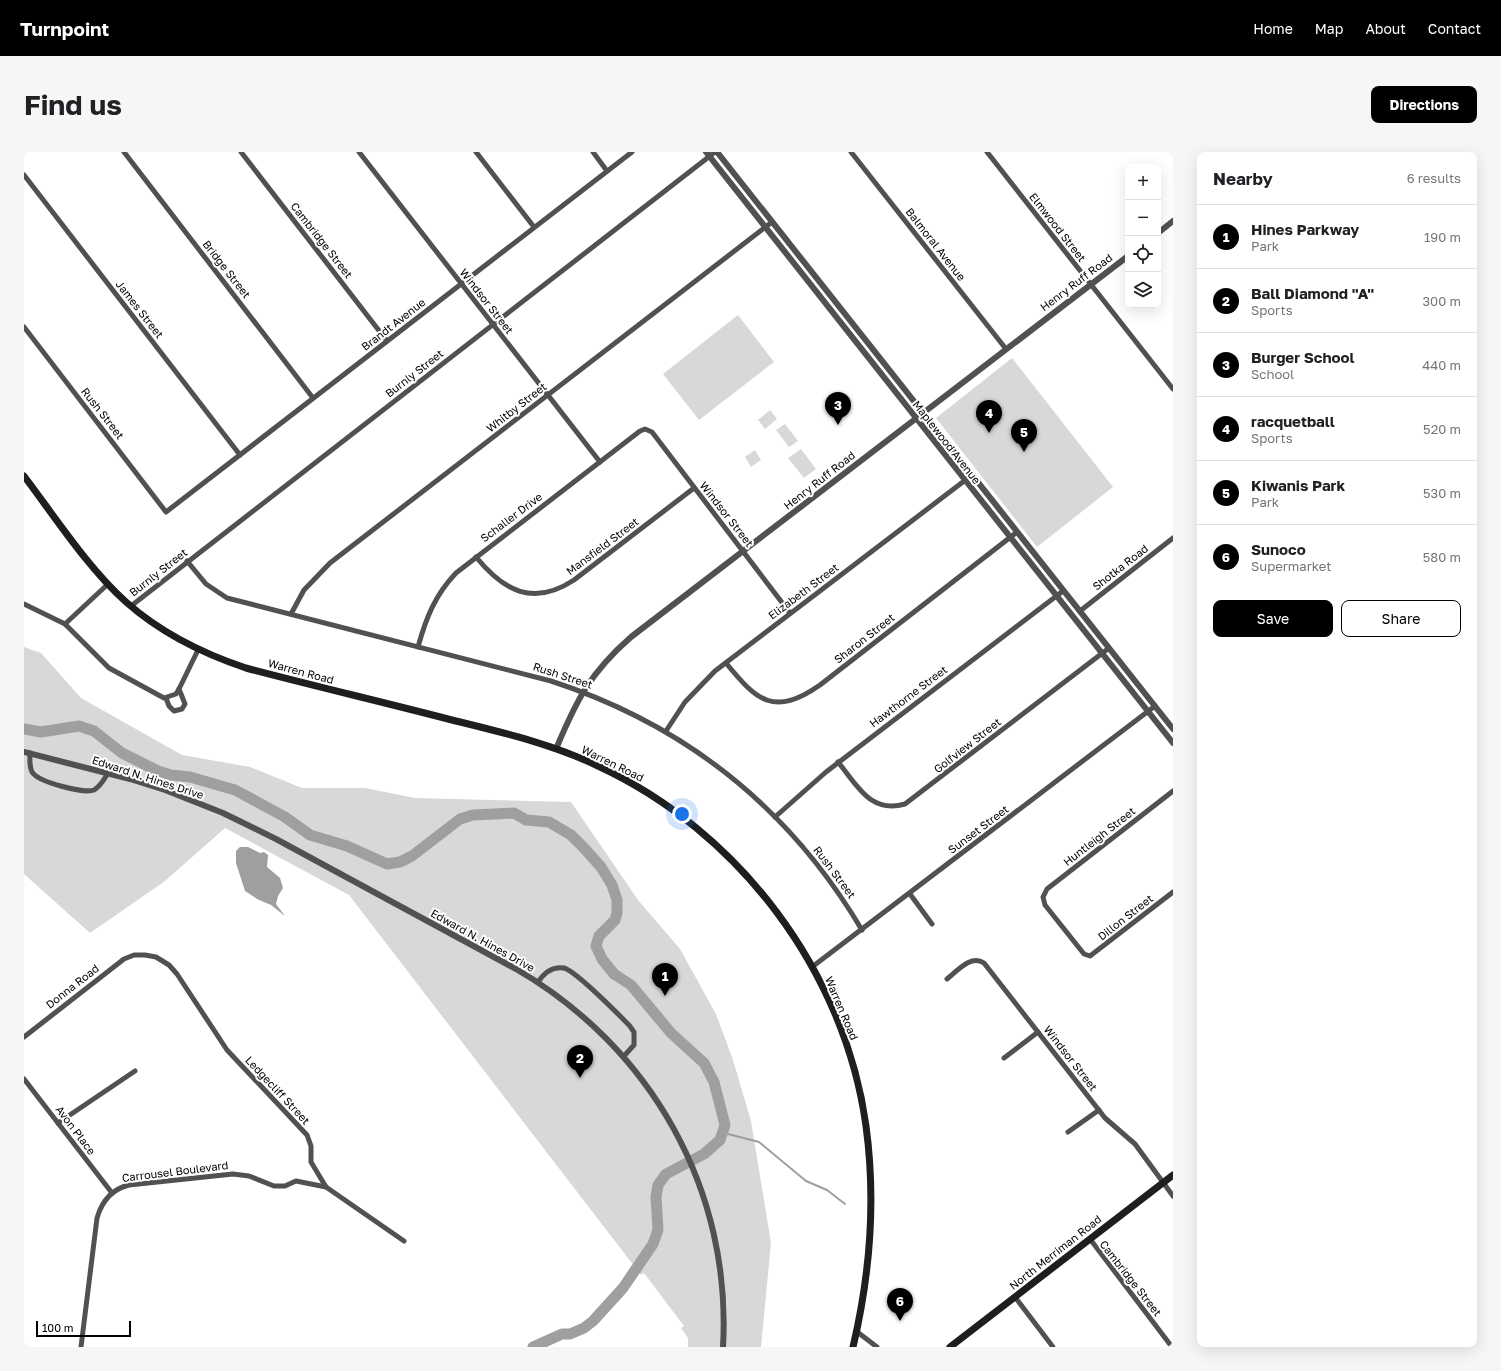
<!DOCTYPE html>
<html lang="en">
<head>
<meta charset="utf-8">
<style>
	:root { --surface:#fff; --page:#f6f6f6; --text:#202124; --muted:#757577; --line:#e0e0e0; --accent:#000 }
	body { margin:0; font-family:"Golos Text",sans-serif; background:var(--page); color:var(--text) }
	.controls { position:absolute; right:12px; top:12px; display:grid; overflow:hidden; border-radius:8px; box-shadow:0 4px 16px #0002 }
	.controls button { width:36px; height:36px; display:grid; place-items:center; padding:0; border:0; border-bottom:1px solid var(--line); background:var(--surface); color:var(--text); font:20px sans-serif }
	.scale { position:absolute; left:12px; bottom:10px; width:95px; box-sizing:border-box; padding-left:4px; border:2px solid #000; border-top:0; font-size:11px; line-height:14px; white-space:nowrap; color:#000; -webkit-text-stroke:3px #fff; paint-order:stroke }
	.you { position:absolute; left:658px; top:662px; width:14px; height:14px; margin:-10px; border:3px solid #fff; border-radius:50%; background:#1a73e8; box-shadow:0 0 0 6px #1a73e833 }
	.badge { display:grid; place-items:center; width:26px; height:26px; border-radius:50%; background:var(--accent); color:#fff; font-size:13px; font-weight:700 }
	.pin { position:absolute; translate:-50% -33px; filter:drop-shadow(0 1px 2px #0008) }
	.pin::after { content:''; position:absolute; top:21px; width:14px; height:12px; background:inherit; clip-path:polygon(0 0,100% 0,50% 100%) }
	.list { margin:0; padding:0; list-style:none }
	h2 { display:flex; justify-content:space-between; align-items:center; height:52px; margin:0; padding:0 16px; font-size:17px }
	h2 small { font-size:13px; font-weight:400; color:var(--muted) }
	.list li { display:grid; grid-template-columns:26px 1fr auto; gap:12px; align-items:center; box-sizing:border-box; height:64px; padding:0 16px; border-top:1px solid var(--line) }
	.list b { display:block; font-size:15px; white-space:nowrap }
	.list p { margin:0; font-size:13px; white-space:nowrap; color:var(--muted) }
	.list em { font-size:13px; font-style:normal; color:var(--muted) }
	.actions { display:flex; gap:8px; padding:12px 16px }
	.actions a { flex:1; padding:9px 0; border:1px solid var(--accent); border-radius:8px; text-align:center; font-size:14px; color:var(--accent) }
	.actions .main { background:var(--accent); color:#fff }
	.icon { flex:none; width:22px; height:22px; fill:none; stroke:currentColor; stroke-width:2; stroke-linecap:round; stroke-linejoin:round }
	.map { position:relative; flex:none; width:1149px; height:1195px; overflow:hidden; border-radius:8px }
	header { display:flex; align-items:center; gap:24px; box-sizing:border-box; height:56px; padding:0 20px; background:var(--accent); color:#fff }
	header strong { font-size:19px }
	nav { display:flex; gap:22px; margin-inline-start:auto; font-size:14px }
	.intro { display:flex; align-items:center; justify-content:space-between; box-sizing:border-box; height:96px; padding:0 24px }
	h1 { margin:0; font-size:28px }
	.button { padding:10px 18px; border-radius:8px; background:var(--accent); color:#fff; font-size:14px; font-weight:700 }
	main { display:flex; gap:24px; padding:0 24px }
	aside { flex:1; background:var(--surface); border-radius:8px; box-shadow:0 4px 16px #0002 }
	.map>svg:first-child { display:block }
</style>
</head>
<body>
<header>
<strong>Turnpoint</strong>
<nav><a>Home</a><a>Map</a><a>About</a><a>Contact</a></nav>
</header>
<div class="intro"><h1>Find us</h1><a class="button">Directions</a></div>
<main>
<div class="map">
<svg width="1149" height="1195" viewBox="0 0 1149 1195">
	<rect width="100%" height="100%" fill="#fff"/>
	<g fill="#d8d8d8">
		<path d="M714 163 750 210 675 268 639 222Z"/>
		<path d="M988 206 1089 335 1013 395 912 266Z"/>
		<path d="M746 258 753 267 741 277 734 268Z"/>
		<path d="M761 272 774 289 765 295 752 278Z"/>
		<path d="M777 297 792 317 780 326 764 306Z"/>
		<path d="M731 298 737 308 727 315 721 305Z"/>
		<path d="M0 495 17 501 57 546 158 603 226 615 278 636H341L391 646 547 650 614 748 656 797 692 862 709 908 727 969 747 1091 737 1195H664V1186L657 1176 660 1174 620 1121 617 1123 325 743 201 676 141 729 66 781 0 722Z"/>
	</g>
	<path fill="#9f9f9f" d="M216 695H224L236 701 240 700 244 703 243 715 256 726 259 736 254 744 252 752 261 764 247 753 233 747 221 739 212 711V699Z"/>
	<g fill="none" stroke-linecap="round" stroke-linejoin="round">
		<path stroke="#9f9f9f" stroke-width="2" d="M700 981 735 990 782 1029 803 1038 821 1052"/>
		<path stroke="#9f9f9f" stroke-width="11" d="M0 577 17 580 55 574 70 579 98 601 134 619 147 623 166 625 211 638 261 665 286 683 323 694 363 712 376 710 388 704 436 667 449 663 490 661 502 668 525 670 547 683 561 697 577 715 588 733 593 748V761L591 768 575 784 572 794 578 807 590 822 607 833 647 881 680 911 690 930 701 973 696 988 680 1002 642 1022 634 1033 632 1045 634 1078 629 1092 599 1136 569 1169 560 1176 546 1182H538L509 1195"/>
		<g stroke="#515151" stroke-width="5">
			<path d="M100 0 289 246"/>
			<path d="M217 0 363 189"/>
			<path d="M335 0 576 310"/>
			<path d="M452 0 510 75"/>
			<path d="M569 0 583 19"/>
			<path d="M827 0 982 197"/>
			<path d="M963 0 1149 237"/>
			<path d="M0 23 216 303"/>
			<path d="M0 175 142 360 608 0"/>
			<path d="M452 405C480 439 509 455 550 428L670 336"/>
			<path d="M163 409 182 432 203 446 527 529C662 573 765 655 838 778"/>
			<path d="M0 452 41 472 85 516 140 546 152 542 155 537 174 498"/>
			<path d="M107 454 691 0"/>
			<path d="M1056 459 1149 386"/>
			<path d="M267 462 280 438 306 411 748 70"/>
			<path d="M41 472 84 432"/>
			<path d="M394 495C402 466 411 443 432 421L616 279 621 277 628 280 766 461"/>
			<path d="M702 511C733 549 750 565 796 533L993 380"/>
			<path d="M142 546 145 554 150 559 158 557 161 552 155 537"/>
			<path d="M642 579 661 550 691 519 948 323"/>
			<path d="M6 601C6 608 5 614 8 620 14 630 60 642 70 638 77 634 80 627 84 621"/>
			<path d="M814 610C833 633 846 662 881 652L1085 496"/>
			<path d="M1149 639 1023 737 1019 745 1021 753 1060 802 1066 804 1149 740"/>
			<path d="M751 665 802 620 1039 439"/>
			<path d="M886 742 908 772"/>
			<path d="M788 815 1131 554"/>
			<path d="M923 827C933 819 947 802 960 811L1081 966 1111 992 1149 1044"/>
			<path d="M514 830C520 821 528 814 540 816 552 819 594 862 605 873L610 880V893L600 904"/>
			<path d="M0 885 100 807 110 803H121L132 805 145 813 153 822 203 898 283 983 287 994V1010L302 1035 380 1089"/>
			<path d="M980 906 1014 880"/>
			<path d="M0 927 88 1041"/>
			<path d="M34 971 111 919"/>
			<path d="M1044 980 1075 958"/>
			<path d="M1066 1087 1148 1195"/>
			<path d="M991 1145 1029 1195"/>
			<path d="M832 1179 853 1195"/>
			<path d="M57 1195 73 1066C78 1049 88 1037 105 1033L209 1022 225 1024 250 1034H261L272 1029 302 1035"/>
		</g>
		<g stroke="#515151" stroke-width="6">
			<path d="M682 0 1149 591"/>
			<path d="M693 0 1149 577"/>
			<path d="M1134 81 1149 69"/>
			<path d="M532 597C553 547 566 521 607 485L1104 104"/>
			<path d="M0 600 106 627 141 638 199 661 252 687 492 817C627 895 708 1038 699 1195"/>
		</g>
		<g stroke="#1e1e1e" stroke-width="7">
			<path d="M0 324C31 365 64 416 102 450 137 481 177 501 222 516 290 534 359 550 428 568 477 580 528 592 574 614 715 679 821 820 842 974 852 1048 846 1123 829 1195"/>
			<path d="M926 1195 1149 1023"/>
		</g>
	</g>
	<g text-anchor="middle" dominant-baseline="central" stroke-width="4" stroke-linejoin="round" paint-order="stroke">
		<g font-size="11" fill="#000" stroke="#fff">
			<text transform="translate(1034 75) rotate(52)">Elmwood Street</text>
			<text transform="translate(298 88) rotate(52)">Cambridge Street</text>
			<text transform="translate(912 92) rotate(52)">Balmoral Avenue</text>
			<text transform="translate(203 117) rotate(52)">Bridge Street</text>
			<text transform="translate(1052 130) rotate(-37)">Henry Ruff Road</text>
			<text transform="translate(463 149) rotate(52)">Windsor Street</text>
			<text transform="translate(116 157) rotate(52)">James Street</text>
			<text transform="translate(369 172) rotate(-38)">Brandt Avenue</text>
			<text transform="translate(390 221) rotate(-38)">Burnly Street</text>
			<text transform="translate(492 255) rotate(-38)">Whitby Street</text>
			<text transform="translate(79 261) rotate(52)">Rush Street</text>
			<text transform="translate(923 290) rotate(52)">Maplewood Avenue</text>
			<text transform="translate(795 328) rotate(-38)">Henry Ruff Road</text>
			<text transform="translate(703 362) rotate(52)">Windsor Street</text>
			<text transform="translate(487 365) rotate(-37)">Schaller Drive</text>
			<text transform="translate(578 394) rotate(-37)">Mansfield Street</text>
			<text transform="translate(1096 415) rotate(-38)">Shotka Road</text>
			<text transform="translate(134 420) rotate(-38)">Burnly Street</text>
			<text transform="translate(779 439) rotate(-37)">Elizabeth Street</text>
			<text transform="translate(840 486) rotate(-38)">Sharon Street</text>
			<text transform="translate(277 519) rotate(15)">Warren Road</text>
			<text transform="translate(539 523) rotate(18)">Rush Street</text>
			<text transform="translate(884 544) rotate(-37)">Hawthorne Street</text>
			<text transform="translate(943 593) rotate(-38)">Golfview Street</text>
			<text transform="translate(589 611) rotate(26)">Warren Road</text>
			<text transform="translate(124 625) rotate(18)">Edward N. Hines Drive</text>
			<text transform="translate(954 677) rotate(-37)">Sunset Street</text>
			<text transform="translate(1075 684) rotate(-38)">Huntleigh Street</text>
			<text transform="translate(811 720) rotate(53)">Rush Street</text>
			<text transform="translate(1101 765) rotate(-38)">Dillon Street</text>
			<text transform="translate(459 788) rotate(29)">Edward N. Hines Drive</text>
			<text transform="translate(48 834) rotate(-38)">Donna Road</text>
			<text transform="translate(818 856) rotate(67)">Warren Road</text>
			<text transform="translate(1047 906) rotate(52)">Windsor Street</text>
			<text transform="translate(254 938) rotate(47)">Ledgecliff Street</text>
			<text transform="translate(52 978) rotate(53)">Avon Place</text>
			<text transform="translate(151 1019) rotate(-7)">Carrousel Boulevard</text>
			<text transform="translate(1031 1100) rotate(-38)">North Merriman Road</text>
			<text transform="translate(1107 1126) rotate(52)">Cambridge Street</text>
		</g>
	</g>
</svg>
<div class="controls">
<button>+</button>
<button>−</button>
<button><svg class="icon" aria-label="locate" viewBox="0 0 24 24"><circle cx="12" cy="12" r="6"/><path d="M12 2v4M12 18v4M2 12h4M18 12h4"/></svg></button>
<button><svg class="icon" aria-label="layers" viewBox="0 0 24 24"><path d="M12 4l9 5-9 5-9-5zM3 14l9 5 9-5"/></svg></button>
</div>
<div class="scale">100 m</div>
<div class="you"></div>
<div class="pin badge" style="left:641px;top:844px">1</div>
<div class="pin badge" style="left:556px;top:926px">2</div>
<div class="pin badge" style="left:814px;top:273px">3</div>
<div class="pin badge" style="left:965px;top:281px">4</div>
<div class="pin badge" style="left:1000px;top:300px">5</div>
<div class="pin badge" style="left:876px;top:1169px">6</div>
</div>
<aside>
<h2>Nearby<small>6 results</small></h2>
<ul class="list">
<li><span class="badge">1</span><div><b>Hines Parkway</b><p>Park</p></div><em>190 m</em></li>
<li><span class="badge">2</span><div><b>Ball Diamond &quot;A&quot;</b><p>Sports</p></div><em>300 m</em></li>
<li><span class="badge">3</span><div><b>Burger School</b><p>School</p></div><em>440 m</em></li>
<li><span class="badge">4</span><div><b>racquetball</b><p>Sports</p></div><em>520 m</em></li>
<li><span class="badge">5</span><div><b>Kiwanis Park</b><p>Park</p></div><em>530 m</em></li>
<li><span class="badge">6</span><div><b>Sunoco</b><p>Supermarket</p></div><em>580 m</em></li>
</ul>
<div class="actions"><a class="main">Save</a><a>Share</a></div>
</aside>
</main>
</body>
</html>
